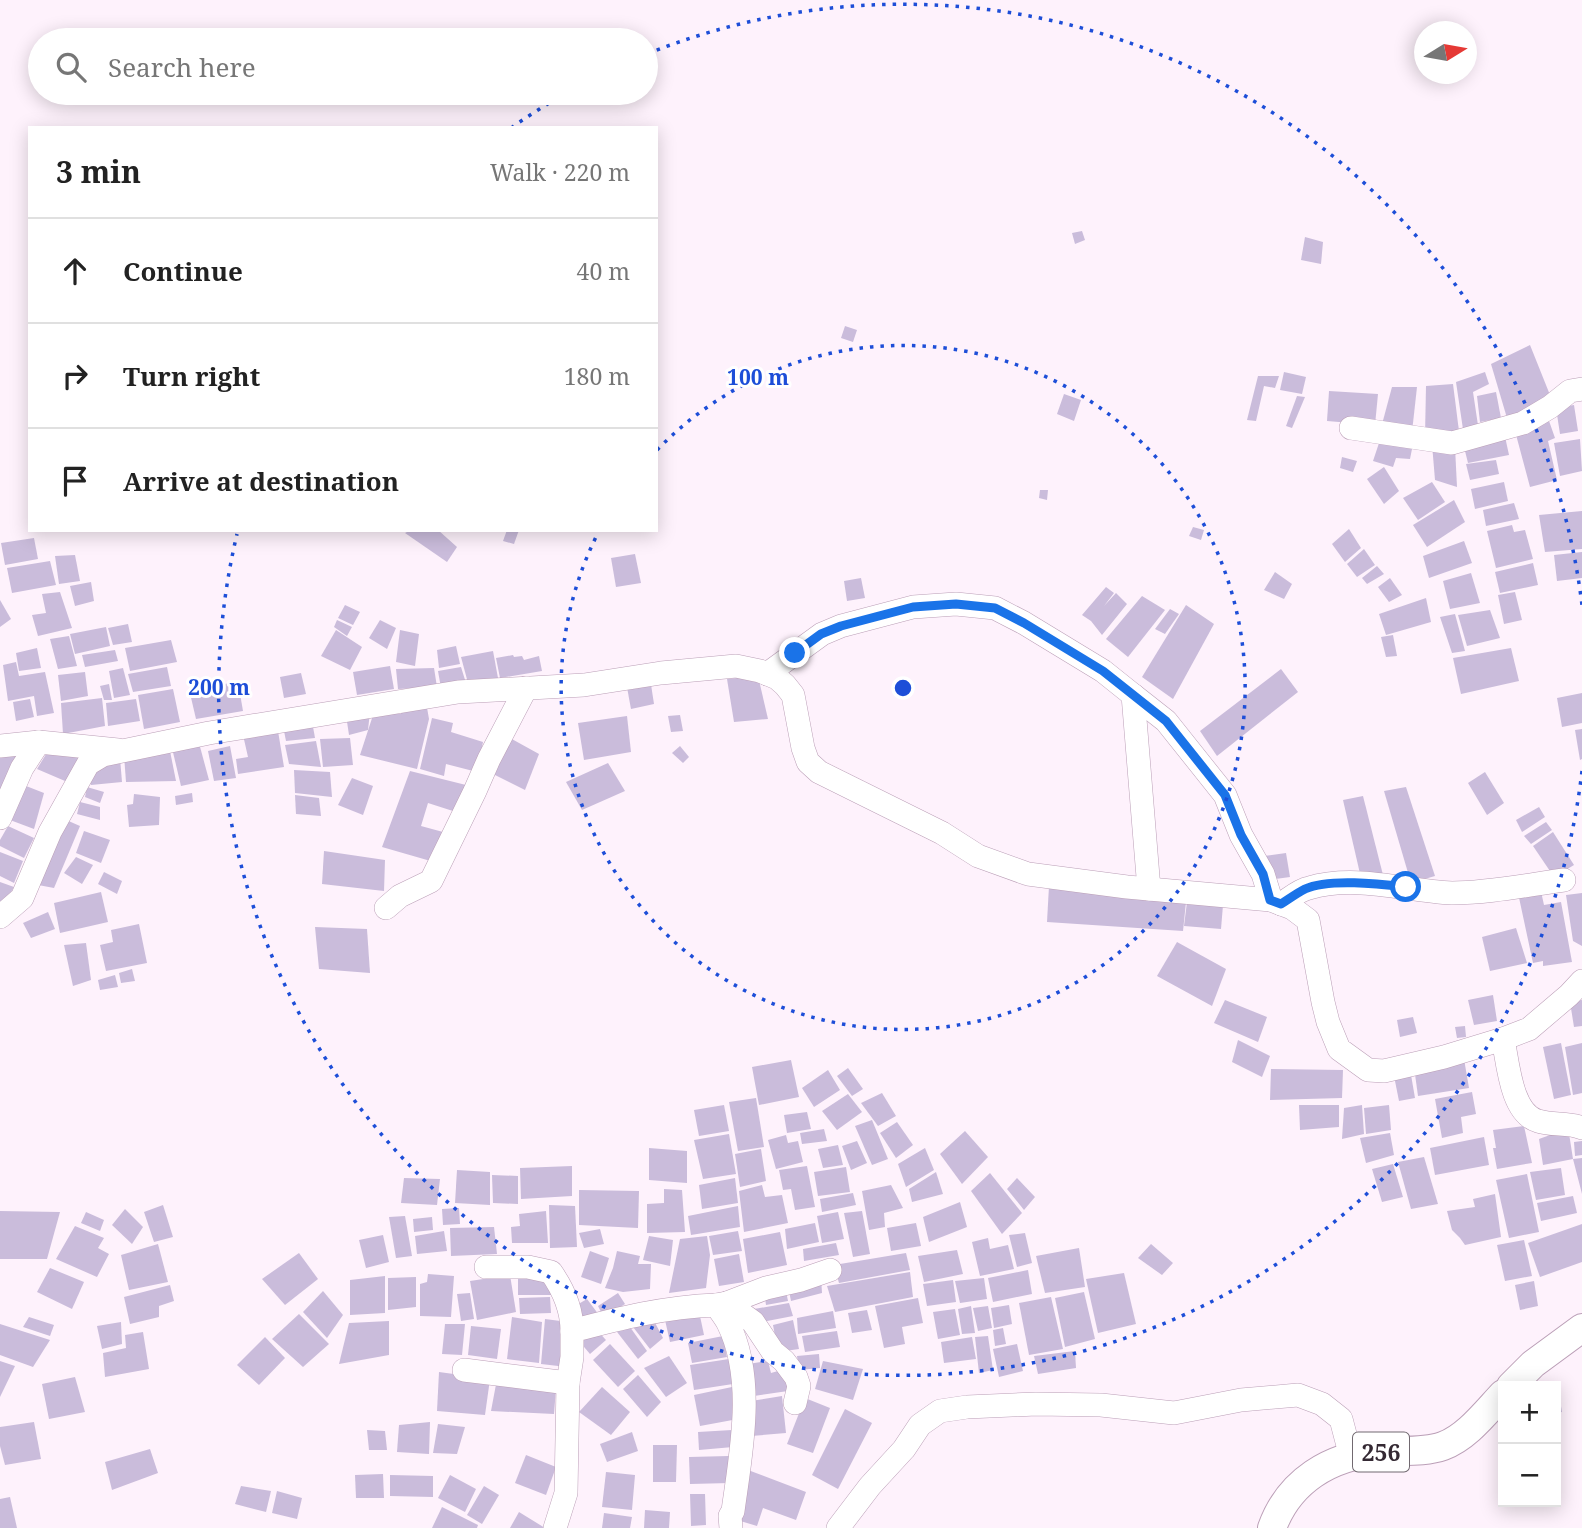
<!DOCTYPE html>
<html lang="en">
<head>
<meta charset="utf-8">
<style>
	:root { --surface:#fff; --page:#f2f2f2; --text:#222; --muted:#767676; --line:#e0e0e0 }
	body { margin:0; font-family:"Noto Serif",serif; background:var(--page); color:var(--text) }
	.controls { position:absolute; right:21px; bottom:21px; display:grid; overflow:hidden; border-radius:0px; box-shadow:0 4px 18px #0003 }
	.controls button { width:63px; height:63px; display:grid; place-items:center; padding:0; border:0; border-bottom:2px solid var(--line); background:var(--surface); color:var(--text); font:35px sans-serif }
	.compass { position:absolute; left:1414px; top:21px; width:63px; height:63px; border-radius:50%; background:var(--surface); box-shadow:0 4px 18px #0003; rotate:79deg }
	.stop { position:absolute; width:21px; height:21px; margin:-16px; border:5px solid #1a73e8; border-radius:50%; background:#fff }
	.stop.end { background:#1a73e8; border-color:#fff; box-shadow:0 2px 7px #0008 }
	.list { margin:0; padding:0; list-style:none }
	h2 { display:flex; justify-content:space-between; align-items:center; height:91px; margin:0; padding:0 28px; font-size:30px }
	h2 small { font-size:23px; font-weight:400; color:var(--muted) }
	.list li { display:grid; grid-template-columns:46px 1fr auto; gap:21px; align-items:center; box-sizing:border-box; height:105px; padding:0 28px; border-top:2px solid var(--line) }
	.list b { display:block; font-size:26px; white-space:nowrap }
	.list em { font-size:23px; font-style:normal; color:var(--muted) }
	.icon { flex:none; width:38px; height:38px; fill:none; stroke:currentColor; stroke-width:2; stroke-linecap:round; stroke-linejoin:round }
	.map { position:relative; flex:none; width:1582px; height:1528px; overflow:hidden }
	.search { position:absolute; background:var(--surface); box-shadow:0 4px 18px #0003; left:28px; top:28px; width:630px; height:77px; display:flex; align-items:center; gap:18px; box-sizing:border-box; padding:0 24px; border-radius:38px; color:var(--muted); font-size:26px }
	.panel { position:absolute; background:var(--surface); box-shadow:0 4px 18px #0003; left:28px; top:126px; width:630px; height:406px; border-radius:0px }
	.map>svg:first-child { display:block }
</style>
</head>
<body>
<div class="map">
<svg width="1582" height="1528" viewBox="0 0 1582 1528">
	<rect width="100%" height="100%" fill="#fef2fc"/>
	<g fill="#cabcdb">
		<path d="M1082 231 1085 240 1075 244 1072 233Z"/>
		<path d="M1305 237 1323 242 1321 264 1301 260Z"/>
		<path d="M845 326 857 330 853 342 841 338Z"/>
		<path d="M1530 345 1550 395 1526 410 1507 418 1491 364Z"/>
		<path d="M1284 372 1306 377 1302 394 1280 390Z"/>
		<path d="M1485 372 1489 384 1473 392 1479 432 1464 436 1456 382Z"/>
		<path d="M1258 376H1279L1275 388 1264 386 1256 421 1247 420Z"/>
		<path d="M1453 384 1460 439 1425 436 1426 386Z"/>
		<path d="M1392 387H1417L1412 432 1381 428Z"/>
		<path d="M1329 391 1378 394 1375 425 1327 421Z"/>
		<path d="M1496 392 1501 418 1480 422 1477 396Z"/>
		<path d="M1064 394 1081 400 1074 421 1057 414Z"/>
		<path d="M1297 396 1305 397 1292 428 1286 426Z"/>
		<path d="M1574 405 1578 431 1560 434 1556 408Z"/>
		<path d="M1548 418 1555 438 1548 441 1557 480 1530 487 1515 431Z"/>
		<path d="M1504 432 1509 455 1468 463 1463 443Z"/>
		<path d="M1381 437 1413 444 1410 459 1396 458 1393 467 1373 461Z"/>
		<path d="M1580 439 1582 471 1560 476 1554 443Z"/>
		<path d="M1432 444 1455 447 1457 487 1435 480Z"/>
		<path d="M1342 457 1357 461 1353 472 1340 468Z"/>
		<path d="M1496 460 1499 474 1470 480 1466 464Z"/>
		<path d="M1384 467 1399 491 1384 504 1367 479Z"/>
		<path d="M1432 482 1445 502 1418 520 1403 498Z"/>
		<path d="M1504 482 1508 501 1475 509 1471 489Z"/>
		<path d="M1040 490H1048L1047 500 1039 498Z"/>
		<path d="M1454 500 1465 522 1427 547 1413 525Z"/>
		<path d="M1514 503 1519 519 1486 526 1483 510Z"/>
		<path d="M1582 511V549L1545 552 1539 515Z"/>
		<path d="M1512 525 1514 532 1525 530 1533 559 1496 568 1487 531Z"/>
		<path d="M1193 527 1204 530 1201 540 1189 536Z"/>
		<path d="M1349 529 1361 548 1345 562 1332 544Z"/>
		<path d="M411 530H438L457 547 447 562 405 533Z"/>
		<path d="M507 530H519L514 544 503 541Z"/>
		<path d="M34 538 38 559 5 565 1 543Z"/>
		<path d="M1464 541 1472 563 1429 578 1423 556Z"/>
		<path d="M1364 549 1375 565 1357 577 1347 564Z"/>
		<path d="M1582 552V578L1557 581 1554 555Z"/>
		<path d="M635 554 641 583 616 587 611 558Z"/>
		<path d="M75 555 80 581 59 584 55 556Z"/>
		<path d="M50 561 56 585 12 593 7 568Z"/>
		<path d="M1533 563 1538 585 1500 593 1495 572Z"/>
		<path d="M1377 566 1384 574 1367 584 1362 578Z"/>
		<path d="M1275 572 1292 584 1284 599 1264 590Z"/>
		<path d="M1471 573 1480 603 1450 609 1443 581Z"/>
		<path d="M861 578 865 598 847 601 844 581Z"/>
		<path d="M1390 578 1402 595 1389 602 1378 587Z"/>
		<path d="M91 582 94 601 75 606 70 586Z"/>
		<path d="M1106 587 1114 593 1104 606 1116 593 1127 604 1102 635 1091 621 1082 615Z"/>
		<path d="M60 592 72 628 38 636 32 615 46 613 42 594Z"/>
		<path d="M1515 592 1522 620 1504 624 1498 595Z"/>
		<path d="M1142 596 1165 610 1128 657 1106 639Z"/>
		<path d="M1426 598 1431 622 1386 635 1379 614Z"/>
		<path d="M0 600 11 619 0 627Z"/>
		<path d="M345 605 360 612 353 625 338 618Z"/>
		<path d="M1186 605 1214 624 1173 699 1142 677Z"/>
		<path d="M1170 609 1179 614 1165 634 1155 629Z"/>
		<path d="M1490 610 1500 638 1467 646 1458 615Z"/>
		<path d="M1455 614 1465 651 1452 653 1440 617Z"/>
		<path d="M337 620 352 627 347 636 334 627Z"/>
		<path d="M380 620 396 628 387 649 369 638Z"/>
		<path d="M128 624 132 642 113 645 108 628Z"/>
		<path d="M106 627 110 646 75 654 70 634Z"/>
		<path d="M336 630 362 647 350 670 321 656Z"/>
		<path d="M400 630 419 634 415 666 396 662Z"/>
		<path d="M1393 635 1397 656 1386 657 1381 637Z"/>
		<path d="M69 636 77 666 58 669 50 639Z"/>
		<path d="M171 640 177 662 130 671 125 648Z"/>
		<path d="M456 646 460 664 439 668 437 650Z"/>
		<path d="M37 648 41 668 19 671 16 653Z"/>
		<path d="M1511 648 1519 681 1461 694 1453 658Z"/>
		<path d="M115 650 118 661 85 667 82 655Z"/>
		<path d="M493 651 498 678 468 683 461 657Z"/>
		<path d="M513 655 514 657 522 656 524 660 539 656 542 671 500 678 496 658Z"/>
		<path d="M16 662 19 676 45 672 54 713 37 716 34 696 8 701 3 665Z"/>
		<path d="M390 666 394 689 357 695 353 672Z"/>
		<path d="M167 667 171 686 133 692 128 674Z"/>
		<path d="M461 667 466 683 441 688 438 671Z"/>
		<path d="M123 668 130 695 114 698 109 671Z"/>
		<path d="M434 668 437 687 398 689 396 669Z"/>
		<path d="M1281 669 1298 692 1217 756 1200 731Z"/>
		<path d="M85 672 88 696 61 701 58 675Z"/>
		<path d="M301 673 306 694 284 698 280 677Z"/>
		<path d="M758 676 768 719 734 722 727 679Z"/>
		<path d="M650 678 654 704 631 709 626 682Z"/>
		<path d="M238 682 243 711 196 719 189 689Z"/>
		<path d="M109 684 112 700H104L100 686Z"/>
		<path d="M173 689 180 722 144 729 138 695Z"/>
		<path d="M1582 693V723L1562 727 1557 698Z"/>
		<path d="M102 698 105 726 63 734 61 703Z"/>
		<path d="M30 699 34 717 16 721 13 702Z"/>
		<path d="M136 699 140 721 108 726 106 703Z"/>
		<path d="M426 702 429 719 417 769 360 755 375 709 401 714 399 705Z"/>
		<path d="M370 712 368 730 349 735 346 715Z"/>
		<path d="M680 715 683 731 671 732 668 716Z"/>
		<path d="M627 716 631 752 584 760 578 723Z"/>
		<path d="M432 718 453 723 451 732 483 742 477 772 446 764 444 776 420 769Z"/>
		<path d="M312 721 315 738 286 741 283 726Z"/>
		<path d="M1582 729V759L1580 760 1575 730Z"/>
		<path d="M278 731 284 767 238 774 236 759 248 757 243 735Z"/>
		<path d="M350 738 353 765 323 767 320 739Z"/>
		<path d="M510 738 539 754 525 790 491 773Z"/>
		<path d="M316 741 321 767 289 764 285 745Z"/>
		<path d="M199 743 209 780 181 786 172 748Z"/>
		<path d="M51 746 85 756 72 784 37 769Z"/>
		<path d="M169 746 176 781 126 782 124 755Z"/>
		<path d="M230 746 236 778 214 781 208 751Z"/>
		<path d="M680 746 689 757 683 763 672 753Z"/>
		<path d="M0 749 22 756 0 796Z"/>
		<path d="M120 758 122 782 91 785 89 780 90 769Z"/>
		<path d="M608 763 625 791 582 810 566 782Z"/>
		<path d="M294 770 330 772 332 797 295 793Z"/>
		<path d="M410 771 466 785 456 812 428 803 421 826 443 832 434 862 382 847Z"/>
		<path d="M1485 772 1504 803 1487 815 1468 783Z"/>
		<path d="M352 778 373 786 363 815 338 805Z"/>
		<path d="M21 784 44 793 34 829 10 820Z"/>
		<path d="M87 787 104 792 100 803 85 797Z"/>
		<path d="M1406 787 1435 876 1411 883 1384 791Z"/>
		<path d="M192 793 193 802 176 805 175 796Z"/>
		<path d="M134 794 160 797 159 825 129 827 127 805 133 804Z"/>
		<path d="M295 795 319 798 321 816 296 814Z"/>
		<path d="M1363 796 1383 875 1361 878 1343 800Z"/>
		<path d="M80 802 100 807V820L77 814Z"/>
		<path d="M1539 807 1545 817 1522 832 1516 820Z"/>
		<path d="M64 819 80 826 54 888 33 884Z"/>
		<path d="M1546 822 1552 830 1531 844 1524 836Z"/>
		<path d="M8 826 34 838 24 858 0 846V840Z"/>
		<path d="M84 831 110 840 101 863 76 853Z"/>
		<path d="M1553 832 1574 865 1554 877 1533 846Z"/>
		<path d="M324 851 385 860 384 891 322 884Z"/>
		<path d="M0 852 23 861 14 883 0 876Z"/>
		<path d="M1286 853 1290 877 1269 880 1264 856Z"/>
		<path d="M76 857 93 865 82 884 64 873Z"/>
		<path d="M104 872 122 881 117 894 98 884Z"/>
		<path d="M0 882 14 887 5 902 0 901Z"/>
		<path d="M1049 886 1186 902 1183 931 1047 922Z"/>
		<path d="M1540 887 1544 905 1561 902 1572 962 1543 966V961L1533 963 1518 893Z"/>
		<path d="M101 892 108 922 60 933 54 903Z"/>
		<path d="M1582 893V946L1573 941 1566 895Z"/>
		<path d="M1187 902 1223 905 1221 929 1184 926Z"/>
		<path d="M48 912 55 929 31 938 23 923Z"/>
		<path d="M139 924 147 963 106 971 100 945 113 942 111 930Z"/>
		<path d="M315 927 367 929 370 973 319 969Z"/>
		<path d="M1516 928 1527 963 1490 971 1482 937Z"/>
		<path d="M1177 942 1226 969 1212 1006 1157 976Z"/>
		<path d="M86 943 91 980 73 986 64 945Z"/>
		<path d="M132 969 135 981 121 983 119 973Z"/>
		<path d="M115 975 118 987 100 990 98 980Z"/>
		<path d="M1493 995 1497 1021 1474 1025 1468 1000Z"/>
		<path d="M1225 1000 1267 1017 1258 1042 1214 1023Z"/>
		<path d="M1582 1000V1026L1574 1027 1570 1002Z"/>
		<path d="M1413 1017 1417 1033 1400 1037 1397 1020Z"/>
		<path d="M1465 1026 1466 1037 1457 1038 1455 1027Z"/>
		<path d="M1238 1040 1270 1056 1262 1077 1232 1062Z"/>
		<path d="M1561 1043 1571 1095 1554 1099 1543 1047Z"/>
		<path d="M1582 1043V1093L1573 1095 1565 1047Z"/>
		<path d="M1464 1059 1469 1088 1418 1096 1414 1067Z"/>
		<path d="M791 1060 799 1097 759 1105 752 1067Z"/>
		<path d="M848 1068 863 1089 852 1096 837 1076Z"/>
		<path d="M1271 1069 1343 1070 1342 1098 1270 1100Z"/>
		<path d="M1410 1069 1415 1098 1399 1101 1393 1071Z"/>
		<path d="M828 1070 840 1090 814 1107 802 1088Z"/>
		<path d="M1472 1092 1476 1114 1461 1117 1463 1133 1442 1138 1435 1099Z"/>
		<path d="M882 1093 896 1116 878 1126 861 1103Z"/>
		<path d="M848 1094 862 1112 837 1130 822 1111Z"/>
		<path d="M756 1098 764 1147 738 1151 729 1102Z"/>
		<path d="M724 1105 729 1131 699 1136 694 1110Z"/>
		<path d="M1299 1105H1339V1127L1300 1130Z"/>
		<path d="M1362 1105 1364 1134 1342 1139 1344 1108Z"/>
		<path d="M1389 1105 1391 1130 1366 1134 1364 1108Z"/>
		<path d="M807 1112 811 1129 787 1133 784 1115Z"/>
		<path d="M872 1120 888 1159 872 1165 855 1126Z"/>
		<path d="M897 1122 913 1145 896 1158 880 1133Z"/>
		<path d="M1524 1126 1532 1163 1497 1169 1493 1148H1496L1493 1130Z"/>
		<path d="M1550 1127H1568L1573 1159 1582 1158V1194L1573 1159 1543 1165 1539 1139 1550 1135Z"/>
		<path d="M824 1129 827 1141 802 1144 800 1133Z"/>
		<path d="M965 1131 988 1157 962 1184 940 1154Z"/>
		<path d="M1390 1133 1394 1155 1366 1163 1360 1138Z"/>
		<path d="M729 1134 736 1174 703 1179 694 1140Z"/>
		<path d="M786 1135 788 1143 798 1141 803 1162 776 1169 768 1140Z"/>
		<path d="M1484 1137 1489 1165 1435 1175 1430 1148Z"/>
		<path d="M857 1141 867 1163 851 1170 842 1146Z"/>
		<path d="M1582 1141V1155L1575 1156 1574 1142Z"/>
		<path d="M838 1145 843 1165 823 1168 818 1149Z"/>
		<path d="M649 1148 687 1151V1183L649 1180Z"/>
		<path d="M925 1148 934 1170 906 1187 898 1164Z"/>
		<path d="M761 1149 766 1181 740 1187 735 1154Z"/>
		<path d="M1424 1157 1438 1204 1411 1209 1398 1162Z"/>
		<path d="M1393 1164 1403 1197 1382 1202 1372 1169Z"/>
		<path d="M572 1166V1196L521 1199 520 1168Z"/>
		<path d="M807 1166 815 1207 795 1210 791 1189 783 1190 779 1170Z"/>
		<path d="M846 1167 850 1192 818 1196 814 1172Z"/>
		<path d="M1561 1168 1565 1195 1536 1200 1530 1172Z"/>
		<path d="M457 1170 490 1172V1205L455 1203Z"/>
		<path d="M936 1172 943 1194 912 1202 909 1189Z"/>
		<path d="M990 1173 1022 1213 1002 1234 971 1191Z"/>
		<path d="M1527 1174 1539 1232 1509 1238 1496 1180Z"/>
		<path d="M492 1175 518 1176V1204L493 1203Z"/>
		<path d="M404 1178 440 1179 437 1205 401 1203Z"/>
		<path d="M735 1178 738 1203 702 1209 699 1185Z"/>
		<path d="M1017 1178 1035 1197 1024 1210 1007 1189Z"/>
		<path d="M762 1185 765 1197 782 1195 788 1223 744 1232 739 1191Z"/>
		<path d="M891 1185 903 1208 884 1213 885 1227 869 1230 862 1191Z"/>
		<path d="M664 1189 682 1190 685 1232 647 1233V1204L664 1203Z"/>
		<path d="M579 1190 639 1191 638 1228 579 1225Z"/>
		<path d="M853 1193 856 1205 822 1212 820 1199Z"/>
		<path d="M1495 1194 1501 1237 1465 1245 1460 1238 1452 1230 1447 1211 1475 1207 1473 1199Z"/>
		<path d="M1573 1196 1577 1213 1541 1221 1537 1203Z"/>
		<path d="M960 1202 967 1227 929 1242 923 1217Z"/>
		<path d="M163 1205 173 1237 154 1242 144 1212Z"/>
		<path d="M549 1205 575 1206 577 1247 550 1248Z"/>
		<path d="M738 1206 740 1227 691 1235 688 1216Z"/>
		<path d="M459 1208 460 1224 443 1225 442 1209Z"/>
		<path d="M125 1209 143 1227 132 1244 112 1225Z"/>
		<path d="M0 1211 60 1212 47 1259H0Z"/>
		<path d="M546 1211 548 1243H512L511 1227 520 1226 519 1214Z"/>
		<path d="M862 1211 870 1254 853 1257 844 1213Z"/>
		<path d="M86 1212 104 1220 100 1231 81 1223Z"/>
		<path d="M838 1212 844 1239 822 1243 817 1216Z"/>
		<path d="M405 1216 412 1256 396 1258 389 1217Z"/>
		<path d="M432 1217 433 1230 414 1232 413 1219Z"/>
		<path d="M815 1223 819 1242 787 1249 785 1229Z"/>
		<path d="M916 1223 921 1246 891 1251 887 1228Z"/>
		<path d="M1582 1224V1262L1540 1277 1528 1243Z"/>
		<path d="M75 1226 104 1238 98 1248 109 1254 97 1277 56 1259Z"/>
		<path d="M494 1227 497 1254 451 1256 450 1228Z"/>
		<path d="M600 1229 604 1244 584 1248 579 1233Z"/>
		<path d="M444 1231 447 1251 417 1254 415 1236Z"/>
		<path d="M738 1231 742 1251 713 1255 709 1236Z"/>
		<path d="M780 1232 787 1265 748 1273 743 1239Z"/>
		<path d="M1025 1233 1032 1263 1017 1267 1009 1235Z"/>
		<path d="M383 1235 389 1262 366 1268 359 1240Z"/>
		<path d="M649 1236 673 1240 670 1266 643 1260Z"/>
		<path d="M707 1236 710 1255 706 1288 669 1293 680 1239Z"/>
		<path d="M988 1238 990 1249 1008 1245 1014 1269 980 1276 972 1242Z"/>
		<path d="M1524 1240 1532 1276 1505 1281 1497 1245Z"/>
		<path d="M836 1243 839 1255 804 1261 803 1249Z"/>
		<path d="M158 1244 168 1282 129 1290 121 1255Z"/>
		<path d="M1151 1244 1173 1263 1162 1275 1138 1258Z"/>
		<path d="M1079 1248 1085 1287 1045 1293 1036 1256Z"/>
		<path d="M957 1250 963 1274 924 1282 918 1256Z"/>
		<path d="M590 1251 609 1258 601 1284 581 1277Z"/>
		<path d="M617 1251 640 1256 638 1264H651L650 1289 623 1292 605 1288 613 1268Z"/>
		<path d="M299 1253 318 1279 285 1305 262 1279Z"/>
		<path d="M906 1253 910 1270 839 1283 834 1265Z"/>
		<path d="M739 1254 744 1282 719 1286 714 1259Z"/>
		<path d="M50 1268 84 1282 72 1309 37 1292Z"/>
		<path d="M1028 1270 1032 1294 993 1302 988 1278Z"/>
		<path d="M910 1272 913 1297 835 1312 827 1286Z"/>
		<path d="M1124 1273 1136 1324 1098 1333 1086 1279Z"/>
		<path d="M428 1274 454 1276 451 1317 420 1316V1284L427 1282Z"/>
		<path d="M510 1275 516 1312 477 1320 470 1281Z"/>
		<path d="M385 1276V1313L350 1315V1280Z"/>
		<path d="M416 1277V1307L388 1310V1278Z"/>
		<path d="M550 1277 551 1295H518V1278Z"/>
		<path d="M821 1277 822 1293 791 1301 788 1286Z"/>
		<path d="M984 1278 987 1299 960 1303 955 1281Z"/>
		<path d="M953 1280 956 1302 927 1306 923 1284Z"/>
		<path d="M1534 1281 1538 1306 1520 1310 1515 1285Z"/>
		<path d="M170 1285 174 1301 159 1306V1317L130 1324 124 1297Z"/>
		<path d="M785 1286 788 1301 766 1305 764 1291Z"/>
		<path d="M323 1291 343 1315 327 1338 303 1312Z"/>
		<path d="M1084 1292 1095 1339 1065 1347 1055 1298Z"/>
		<path d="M470 1293 474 1319 461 1321 457 1294Z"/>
		<path d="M618 1293 625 1304 604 1318 598 1306Z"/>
		<path d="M550 1297 551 1313 520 1314 519 1298Z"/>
		<path d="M1051 1297 1063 1349 1029 1355 1019 1303Z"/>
		<path d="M918 1298 923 1323 902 1327 905 1344 884 1348 875 1306Z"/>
		<path d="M587 1299 599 1315 574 1327 575 1306Z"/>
		<path d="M789 1303 793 1316 757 1323 754 1309Z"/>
		<path d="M1009 1305 1012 1324 994 1328 991 1308Z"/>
		<path d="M971 1306 975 1333 962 1334 958 1309Z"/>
		<path d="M988 1306 992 1328 978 1331 973 1308Z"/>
		<path d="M955 1309 960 1335 938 1339 933 1312Z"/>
		<path d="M867 1310 872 1330 852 1333 848 1313Z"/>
		<path d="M833 1311 836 1328 798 1334 797 1318Z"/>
		<path d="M299 1314 329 1344 303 1367 272 1339Z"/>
		<path d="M651 1315 663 1338 650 1349 633 1327Z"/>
		<path d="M700 1316 704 1335 670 1342 665 1320Z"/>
		<path d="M29 1317 54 1325 50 1336 23 1327Z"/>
		<path d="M512 1317 542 1322 539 1363 507 1359Z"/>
		<path d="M545 1319 568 1322 567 1367 541 1364Z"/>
		<path d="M625 1320 647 1351 638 1359 614 1328Z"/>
		<path d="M793 1320 799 1349 778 1352 773 1325Z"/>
		<path d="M389 1321V1355L339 1364 349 1323Z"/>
		<path d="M121 1322 122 1344 102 1349 97 1326Z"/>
		<path d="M0 1324 50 1340 33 1367 0 1355Z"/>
		<path d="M445 1324H465L462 1355 442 1354Z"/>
		<path d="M471 1326 501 1329 497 1359 468 1355Z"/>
		<path d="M594 1327 606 1340 590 1354 579 1341Z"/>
		<path d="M1003 1328 1006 1344 995 1346 993 1330Z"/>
		<path d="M837 1331 840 1347 805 1352 802 1336Z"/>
		<path d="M143 1332 149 1369 105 1377 103 1353 126 1348 125 1335Z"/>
		<path d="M723 1336 727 1357 692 1363 688 1343Z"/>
		<path d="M988 1336 993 1370 979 1373 975 1337Z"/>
		<path d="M265 1337 285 1358 259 1385 237 1365Z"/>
		<path d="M972 1337 976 1359 944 1363 941 1342Z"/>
		<path d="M610 1344 635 1371 618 1387 593 1360Z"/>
		<path d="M1017 1344 1023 1371 999 1377 993 1349Z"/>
		<path d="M1075 1351 1076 1368 1038 1374 1034 1356Z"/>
		<path d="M819 1354 820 1368 799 1370 797 1356Z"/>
		<path d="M669 1356 687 1383 666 1397 644 1368Z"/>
		<path d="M729 1359 733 1384 694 1390 690 1365Z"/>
		<path d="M0 1361 15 1366 0 1397Z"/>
		<path d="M768 1361 771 1373 785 1369 788 1391 754 1396 748 1364Z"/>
		<path d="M823 1361 863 1369 853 1400 815 1389Z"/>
		<path d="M439 1372 490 1379 485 1415 437 1411Z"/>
		<path d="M638 1375 661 1402 647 1417 623 1389Z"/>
		<path d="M75 1377 85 1412 49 1419 42 1384Z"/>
		<path d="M497 1379 556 1388 554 1414 491 1411Z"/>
		<path d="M1556 1383H1557L1562 1412 1556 1413Z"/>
		<path d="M602 1387 630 1412 611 1435 579 1412Z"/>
		<path d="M732 1387 738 1419 700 1426 694 1395Z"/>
		<path d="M782 1396 786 1433 751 1436V1401Z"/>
		<path d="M805 1398 830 1408 813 1453 787 1444Z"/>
		<path d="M845 1409 872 1423 838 1489 812 1475Z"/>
		<path d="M34 1422 41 1459 5 1465 0 1446V1427Z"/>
		<path d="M430 1422 429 1454 397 1452 399 1425Z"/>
		<path d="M438 1424 465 1427 457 1454 433 1453Z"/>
		<path d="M367 1430 385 1431 387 1450H369Z"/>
		<path d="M732 1430 733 1447 699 1450 698 1432Z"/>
		<path d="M632 1432 638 1451 607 1462 600 1444Z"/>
		<path d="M653 1445H677L676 1482H653Z"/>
		<path d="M150 1449 158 1473 112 1490 105 1462Z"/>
		<path d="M526 1455 556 1467 546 1495 515 1483Z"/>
		<path d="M729 1456 730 1483 690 1484 689 1457Z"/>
		<path d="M748 1470 806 1492 796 1520 763 1508 757 1526 737 1520Z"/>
		<path d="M606 1472 635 1475 632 1510 602 1507Z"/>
		<path d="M383 1474 384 1498H356L355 1475Z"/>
		<path d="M390 1475 433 1476V1497L390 1496Z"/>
		<path d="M450 1475 476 1489 465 1512 438 1498Z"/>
		<path d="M241 1486 271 1491 266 1512 235 1504Z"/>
		<path d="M484 1486 499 1495 482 1524 467 1515Z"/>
		<path d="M277 1491 302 1498 297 1519 272 1513Z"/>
		<path d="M690 1494H705L706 1525 691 1526Z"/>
		<path d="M10 1497 17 1528H0V1499Z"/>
		<path d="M442 1507 478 1525 477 1528H432Z"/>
		<path d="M645 1510 670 1512 669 1528H644Z"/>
		<path d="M519 1512 545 1528H510Z"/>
		<path d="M604 1513 632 1517 630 1528H602Z"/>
	</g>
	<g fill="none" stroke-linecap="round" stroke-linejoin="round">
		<defs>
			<g id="minor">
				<path d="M1351 428 1452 443 1523 423 1550 407 1570 391 1582 389"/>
				<path d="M767 674 822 634 841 626 913 607 956 604 995 608 1024 623 1103 671 1133 695 1149 889"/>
				<path d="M1133 695 1166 721 1225 795 1241 835 1263 874 1271 900"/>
				<path d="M0 746 39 742"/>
				<path d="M0 818 22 768 39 742 118 750"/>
				<path d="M1281 904C1289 899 1299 890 1309 888 1356 874 1405 891 1452 893 1489 893 1527 885 1564 880"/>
				<path d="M386 908 400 896 431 881 475 791 489 759 526 688"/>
				<path d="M0 917 22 898 50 832 88 764 103 755 209 733 458 692 584 685 661 673 736 666 760 671 777 678 785 685 793 695 803 748 808 762 819 772 942 833 978 856 1028 874 1127 887 1271 900 1292 908 1308 920 1323 1002 1328 1022 1339 1049 1368 1070 1384 1071 1444 1057 1503 1039 1529 1029 1569 995 1582 981"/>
				<path d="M1503 1039C1508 1063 1511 1113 1538 1121 1553 1126 1568 1122 1582 1128"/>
				<path d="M486 1267H528L551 1272C563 1289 572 1309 572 1331"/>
				<path d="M727 1303 766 1288 801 1280 830 1270"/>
				<path d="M716 1305 727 1303 753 1322 773 1352 784 1361 796 1377 799 1386 795 1403"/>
				<path d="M464 1370 568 1383"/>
				<path d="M555 1528 566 1493 568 1383 572 1357V1331C620 1318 665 1307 716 1305 720 1311 725 1317 728 1323 756 1379 741 1452 733 1511L730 1516 731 1528"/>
				<path d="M838 1528 870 1486 904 1449 920 1425 940 1411 967 1407 1036 1404 1101 1405 1174 1413 1241 1400 1298 1395 1322 1404 1341 1419 1351 1457"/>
			</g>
			<g id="major">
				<path d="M1511 1386 1533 1364 1582 1328"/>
				<path d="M1272 1528C1289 1481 1330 1456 1379 1452 1399 1450 1423 1453 1443 1446 1467 1437 1485 1413 1503 1394"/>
			</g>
		</defs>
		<use href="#minor" stroke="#bb9fb7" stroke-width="24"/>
		<use href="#major" stroke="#bb9fb7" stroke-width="30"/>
		<use href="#minor" stroke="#fff" stroke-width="23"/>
		<use href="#major" stroke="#fff" stroke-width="28"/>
	</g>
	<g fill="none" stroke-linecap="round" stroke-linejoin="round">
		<path stroke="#1a73e8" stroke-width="9" d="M795 653 821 634 841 626 913 607 956 604 995 608 1024 623 1103 671 1166 721 1225 795 1241 835 1263 874 1270 900 1281 904C1289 899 1297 893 1305 889 1329 878 1380 884 1406 887"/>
	</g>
	<g fill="none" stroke="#1d4ed8" stroke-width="3.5" stroke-dasharray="3.5 7">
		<path d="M657 450A342 342 0 1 1 598 533"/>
		<path d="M1582 771A684 684 0 1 1 237 534M511 128A684 684 0 0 1 561 96M647 54A684 684 0 0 1 1582 605"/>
	</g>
	<g text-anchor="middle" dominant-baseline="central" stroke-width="6" stroke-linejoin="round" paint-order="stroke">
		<rect fill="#fff" stroke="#716970" stroke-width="2" x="1353" y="1432.5" width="56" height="39" rx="5"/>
		<g font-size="23" font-weight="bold" fill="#342933">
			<text x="1381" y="1452">256</text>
		</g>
	</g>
	<circle cx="903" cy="688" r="10" fill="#1d4ed8" stroke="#fff" stroke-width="3.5"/>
	<g font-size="21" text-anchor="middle" font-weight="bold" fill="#1d4ed8" stroke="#fff" stroke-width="6" stroke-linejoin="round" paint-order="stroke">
		<text x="758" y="385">100 m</text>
		<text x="219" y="695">200 m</text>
	</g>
</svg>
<div class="controls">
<button>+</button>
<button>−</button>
</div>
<svg class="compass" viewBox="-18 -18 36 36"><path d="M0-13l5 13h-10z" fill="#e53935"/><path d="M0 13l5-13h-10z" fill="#767676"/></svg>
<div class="stop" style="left:1406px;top:887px"></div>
<div class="stop end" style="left:795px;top:653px"></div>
<div class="search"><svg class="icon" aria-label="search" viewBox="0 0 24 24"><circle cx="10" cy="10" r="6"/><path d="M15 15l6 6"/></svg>Search here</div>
<section class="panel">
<h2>3 min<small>Walk · 220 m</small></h2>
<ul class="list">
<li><svg class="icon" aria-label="ahead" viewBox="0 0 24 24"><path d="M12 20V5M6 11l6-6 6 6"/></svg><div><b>Continue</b></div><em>40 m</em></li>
<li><svg class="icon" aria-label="right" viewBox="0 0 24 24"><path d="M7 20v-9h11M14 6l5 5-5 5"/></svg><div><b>Turn right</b></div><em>180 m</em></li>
<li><svg class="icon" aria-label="arrive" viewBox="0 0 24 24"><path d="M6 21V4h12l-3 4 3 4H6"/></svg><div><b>Arrive at destination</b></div></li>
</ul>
</section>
</div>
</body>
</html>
